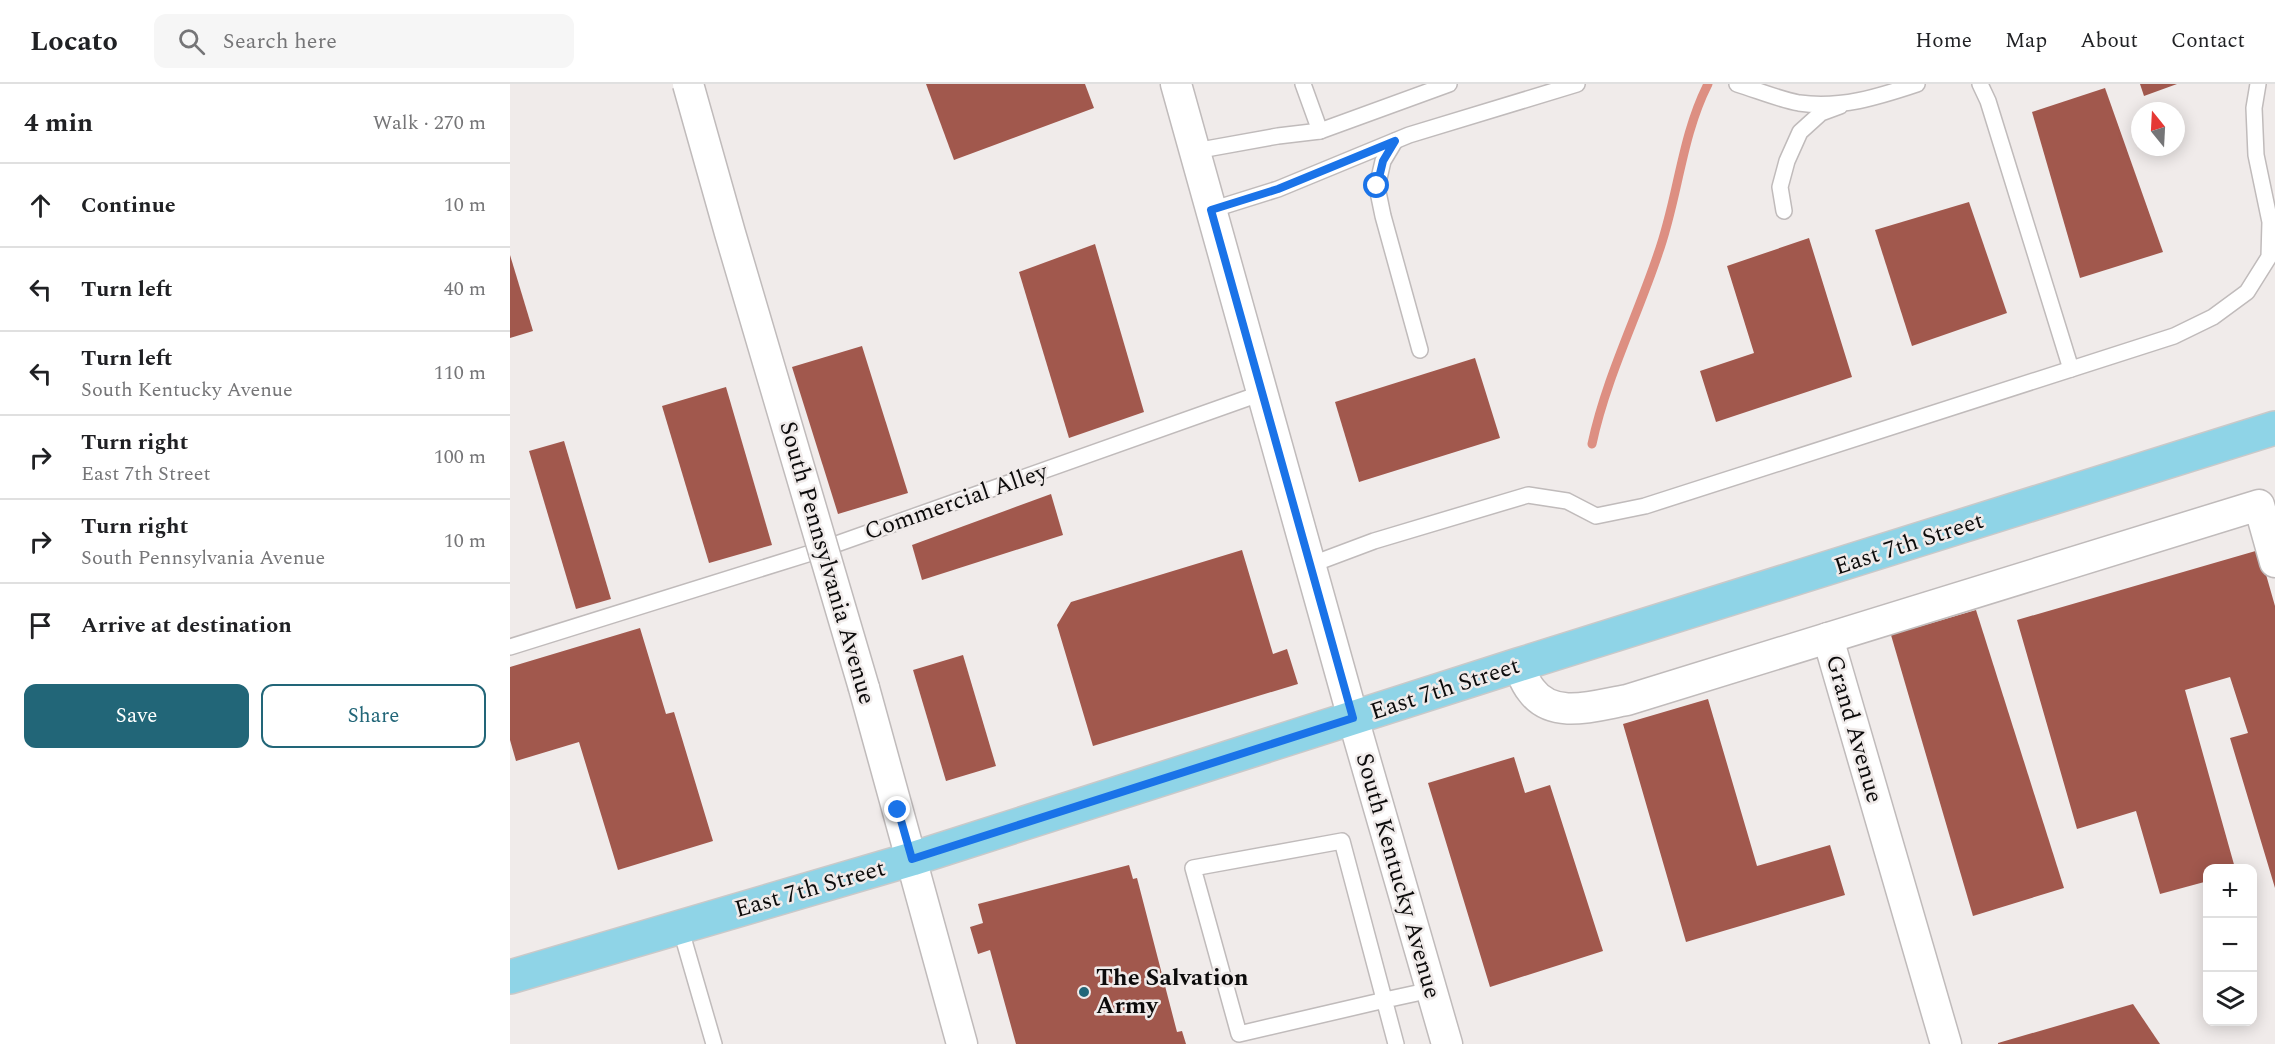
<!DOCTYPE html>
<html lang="en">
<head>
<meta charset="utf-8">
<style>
	:root { --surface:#fff; --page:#f6f6f6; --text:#202124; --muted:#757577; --line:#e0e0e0; --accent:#226678 }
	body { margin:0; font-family:Spectral,serif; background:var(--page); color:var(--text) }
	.controls { position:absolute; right:18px; bottom:18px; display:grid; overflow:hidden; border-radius:12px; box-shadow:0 3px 15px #0003 }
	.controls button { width:54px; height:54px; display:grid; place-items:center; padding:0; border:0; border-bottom:2px solid var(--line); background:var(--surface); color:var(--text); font:30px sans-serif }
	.compass { position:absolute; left:1621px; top:18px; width:54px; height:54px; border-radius:50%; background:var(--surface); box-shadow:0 3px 15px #0003; rotate:342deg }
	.stop { position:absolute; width:18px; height:18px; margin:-14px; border:4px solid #1a73e8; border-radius:50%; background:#fff }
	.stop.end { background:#1a73e8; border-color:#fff; box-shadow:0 2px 6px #0008 }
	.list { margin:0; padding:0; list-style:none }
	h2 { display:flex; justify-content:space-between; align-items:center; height:78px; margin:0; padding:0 24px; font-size:26px }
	h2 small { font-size:20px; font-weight:400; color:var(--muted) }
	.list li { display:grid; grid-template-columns:39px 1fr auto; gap:18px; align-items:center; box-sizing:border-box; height:84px; padding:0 24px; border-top:2px solid var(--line) }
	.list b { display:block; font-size:22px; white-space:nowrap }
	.list p { margin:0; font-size:20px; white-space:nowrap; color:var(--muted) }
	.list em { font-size:20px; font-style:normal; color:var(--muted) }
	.actions { display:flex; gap:12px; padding:18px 24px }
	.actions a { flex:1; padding:14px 0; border:2px solid var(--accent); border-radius:12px; text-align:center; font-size:21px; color:var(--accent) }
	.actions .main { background:var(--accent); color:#fff }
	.icon { flex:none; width:33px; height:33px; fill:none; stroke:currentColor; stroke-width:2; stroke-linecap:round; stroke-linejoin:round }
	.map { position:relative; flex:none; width:1765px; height:960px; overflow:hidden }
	header { display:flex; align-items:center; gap:36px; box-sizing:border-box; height:84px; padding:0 30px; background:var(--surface); border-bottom:2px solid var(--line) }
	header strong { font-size:28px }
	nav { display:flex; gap:33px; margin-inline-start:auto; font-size:21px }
	.search { width:420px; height:54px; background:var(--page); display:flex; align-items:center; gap:15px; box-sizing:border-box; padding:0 21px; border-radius:12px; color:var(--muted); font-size:22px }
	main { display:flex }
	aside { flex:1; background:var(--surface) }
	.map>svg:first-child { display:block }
</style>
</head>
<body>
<header>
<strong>Locato</strong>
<div class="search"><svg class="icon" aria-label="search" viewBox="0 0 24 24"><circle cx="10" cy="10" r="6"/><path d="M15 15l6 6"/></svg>Search here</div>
<nav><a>Home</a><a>Map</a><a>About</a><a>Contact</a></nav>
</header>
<main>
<aside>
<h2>4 min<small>Walk · 270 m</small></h2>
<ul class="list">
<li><svg class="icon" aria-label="ahead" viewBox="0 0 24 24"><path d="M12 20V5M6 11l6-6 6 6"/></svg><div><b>Continue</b></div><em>10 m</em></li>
<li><svg class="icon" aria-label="left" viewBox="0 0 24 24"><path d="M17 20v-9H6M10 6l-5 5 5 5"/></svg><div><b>Turn left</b></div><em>40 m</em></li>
<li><svg class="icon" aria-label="left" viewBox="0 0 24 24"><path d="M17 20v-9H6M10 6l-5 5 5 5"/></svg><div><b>Turn left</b><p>South Kentucky Avenue</p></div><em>110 m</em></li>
<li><svg class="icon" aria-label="right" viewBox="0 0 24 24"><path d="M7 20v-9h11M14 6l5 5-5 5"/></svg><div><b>Turn right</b><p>East 7th Street</p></div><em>100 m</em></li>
<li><svg class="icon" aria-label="right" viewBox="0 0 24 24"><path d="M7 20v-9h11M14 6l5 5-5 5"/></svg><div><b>Turn right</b><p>South Pennsylvania Avenue</p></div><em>10 m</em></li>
<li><svg class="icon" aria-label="arrive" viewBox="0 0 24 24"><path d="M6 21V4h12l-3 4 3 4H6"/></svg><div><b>Arrive at destination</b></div></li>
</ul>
<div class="actions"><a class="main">Save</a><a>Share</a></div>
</aside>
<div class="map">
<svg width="1765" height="960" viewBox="0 0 1765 960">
	<rect width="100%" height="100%" fill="#f0ebea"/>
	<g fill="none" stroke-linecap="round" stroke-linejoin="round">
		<path stroke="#dd8f82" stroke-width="9" d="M1082 360C1096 294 1127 233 1148 170 1168 115 1171 53 1198 0"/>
	</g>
	<g fill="#a1584d">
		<path d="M416 0H575L584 24 444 76Z"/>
		<path d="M1630 0H1667L1634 12Z"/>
		<path d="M1595 4 1653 168 1570 194 1522 28Z"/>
		<path d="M1459 118 1497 229 1402 262 1365 146Z"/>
		<path d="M1299 154 1342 293 1206 338 1190 287 1244 269 1217 182Z"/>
		<path d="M585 160 634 328 559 354 509 188Z"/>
		<path d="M0 171 23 247 0 254Z"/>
		<path d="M352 262 398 409 328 430 282 283Z"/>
		<path d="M965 274 990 354 849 398 825 318Z"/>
		<path d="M216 303 262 461 199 479 152 322Z"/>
		<path d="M54 357 101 515 66 525 19 367Z"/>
		<path d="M541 410 553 451 412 496 402 461Z"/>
		<path d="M732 466 763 570 777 565 788 600 583 662 547 541 561 518Z"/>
		<path d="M1749 466 1765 522V804L1720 654 1738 649 1720 593 1675 606 1725 784H1698V797L1650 810 1626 727 1567 745 1507 536Z"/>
		<path d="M1466 526 1554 804 1463 832 1381 551Z"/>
		<path d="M130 544 156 630 164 628 203 757 108 786 69 658 6 677 0 656V583Z"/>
		<path d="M453 571 486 682 436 697 403 586Z"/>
		<path d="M1198 615 1247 782 1320 761 1335 811 1176 858 1113 640Z"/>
		<path d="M1004 673 1015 709 1040 701 1093 867 980 903 918 699Z"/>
		<path d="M619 781 623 795 627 794 667 948 672 947 676 960H506L480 866 468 870 460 843 473 839 468 820Z"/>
		<path d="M1623 920 1650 960H1488V959Z"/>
	</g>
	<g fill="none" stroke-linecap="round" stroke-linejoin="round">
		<defs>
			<g id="lane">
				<path d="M793 0 810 47"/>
				<path d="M1227 0C1247 6 1268 15 1289 19 1330 25 1368 13 1407 0"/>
				<path d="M1470 0 1478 17 1561 285"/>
				<path d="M885 57 873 77 867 103 873 132 910 266"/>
				<path d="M685 67 768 52 810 47 939 0"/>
				<path d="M701 126 768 105 899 51 1067 0"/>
				<path d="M1274 127 1270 103 1277 77 1290 48 1311 29 1330 22"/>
				<path d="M800 481 864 457 1018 411 1057 417 1086 432 1135 422 1664 252 1703 233 1737 208 1759 173 1760 138 1746 71 1744 24 1748 0"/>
				<path d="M0 563 304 468 752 309"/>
				<path d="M170 843 204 960"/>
				<path d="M886 960 832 757 683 784 729 950 875 916 921 906"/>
			</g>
			<g id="street">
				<path d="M666 0 843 634 937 960"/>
				<path d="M1318 554 1436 960"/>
				<path d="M1008 581C1012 589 1015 599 1021 606 1043 637 1087 621 1117 616L1749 421 1765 478"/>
				<path d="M354 604 452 960"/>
			</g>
			<path id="primary" d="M0 893 402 775 1008 581 1765 344"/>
		</defs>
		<use href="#lane" stroke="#c0bbbb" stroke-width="18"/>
		<use href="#street" stroke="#c0bbbb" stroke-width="33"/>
		<use href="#primary" stroke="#cac9c9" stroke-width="36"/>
		<use href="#lane" stroke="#fff" stroke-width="15"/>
		<use href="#street" stroke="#fff" stroke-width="30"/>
		<use href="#primary" stroke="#8fd4e7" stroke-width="33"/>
		<defs>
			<path id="street-bridge" d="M178 0 220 149 354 604"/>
		</defs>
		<use href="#street-bridge" stroke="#c0bbbb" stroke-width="33" stroke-linecap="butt"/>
		<use href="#street-bridge" stroke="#fff" stroke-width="30"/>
	</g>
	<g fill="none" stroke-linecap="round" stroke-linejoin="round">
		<path stroke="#1a73e8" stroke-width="8" d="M388 726 402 775 843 634 701 126 768 105 885 57 873 77 867 102"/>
	</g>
	<circle fill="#226678" stroke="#f0ebea" stroke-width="2" cx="574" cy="908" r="6"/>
	<g text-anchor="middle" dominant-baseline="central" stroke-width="5" stroke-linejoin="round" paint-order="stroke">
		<g font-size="24" fill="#0c0b0b" stroke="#f0ebea">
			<text transform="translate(446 418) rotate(-19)">Commercial Alley</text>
			<text transform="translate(1399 460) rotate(-18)">East 7th Street</text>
			<text transform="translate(317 479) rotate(74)">South Pennsylvania Avenue</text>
			<text transform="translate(935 605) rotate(-18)">East 7th Street</text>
			<text transform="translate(1344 645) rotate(74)">Grand Avenue</text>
			<text transform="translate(888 792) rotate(74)">South Kentucky Avenue</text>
			<text transform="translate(300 805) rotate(-16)">East 7th Street</text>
		</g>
		<g font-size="24" font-weight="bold" fill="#0c0b0b" stroke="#f0ebea" text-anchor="start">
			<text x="586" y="894">The Salvation<tspan x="586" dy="28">Army</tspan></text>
		</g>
	</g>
</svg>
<div class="controls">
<button>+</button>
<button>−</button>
<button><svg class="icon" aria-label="layers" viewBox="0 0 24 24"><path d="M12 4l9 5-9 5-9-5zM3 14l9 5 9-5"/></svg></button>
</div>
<svg class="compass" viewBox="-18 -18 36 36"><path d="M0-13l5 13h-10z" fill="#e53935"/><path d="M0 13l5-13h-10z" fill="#757577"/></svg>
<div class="stop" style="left:867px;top:102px"></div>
<div class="stop end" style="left:388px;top:726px"></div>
</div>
</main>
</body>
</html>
